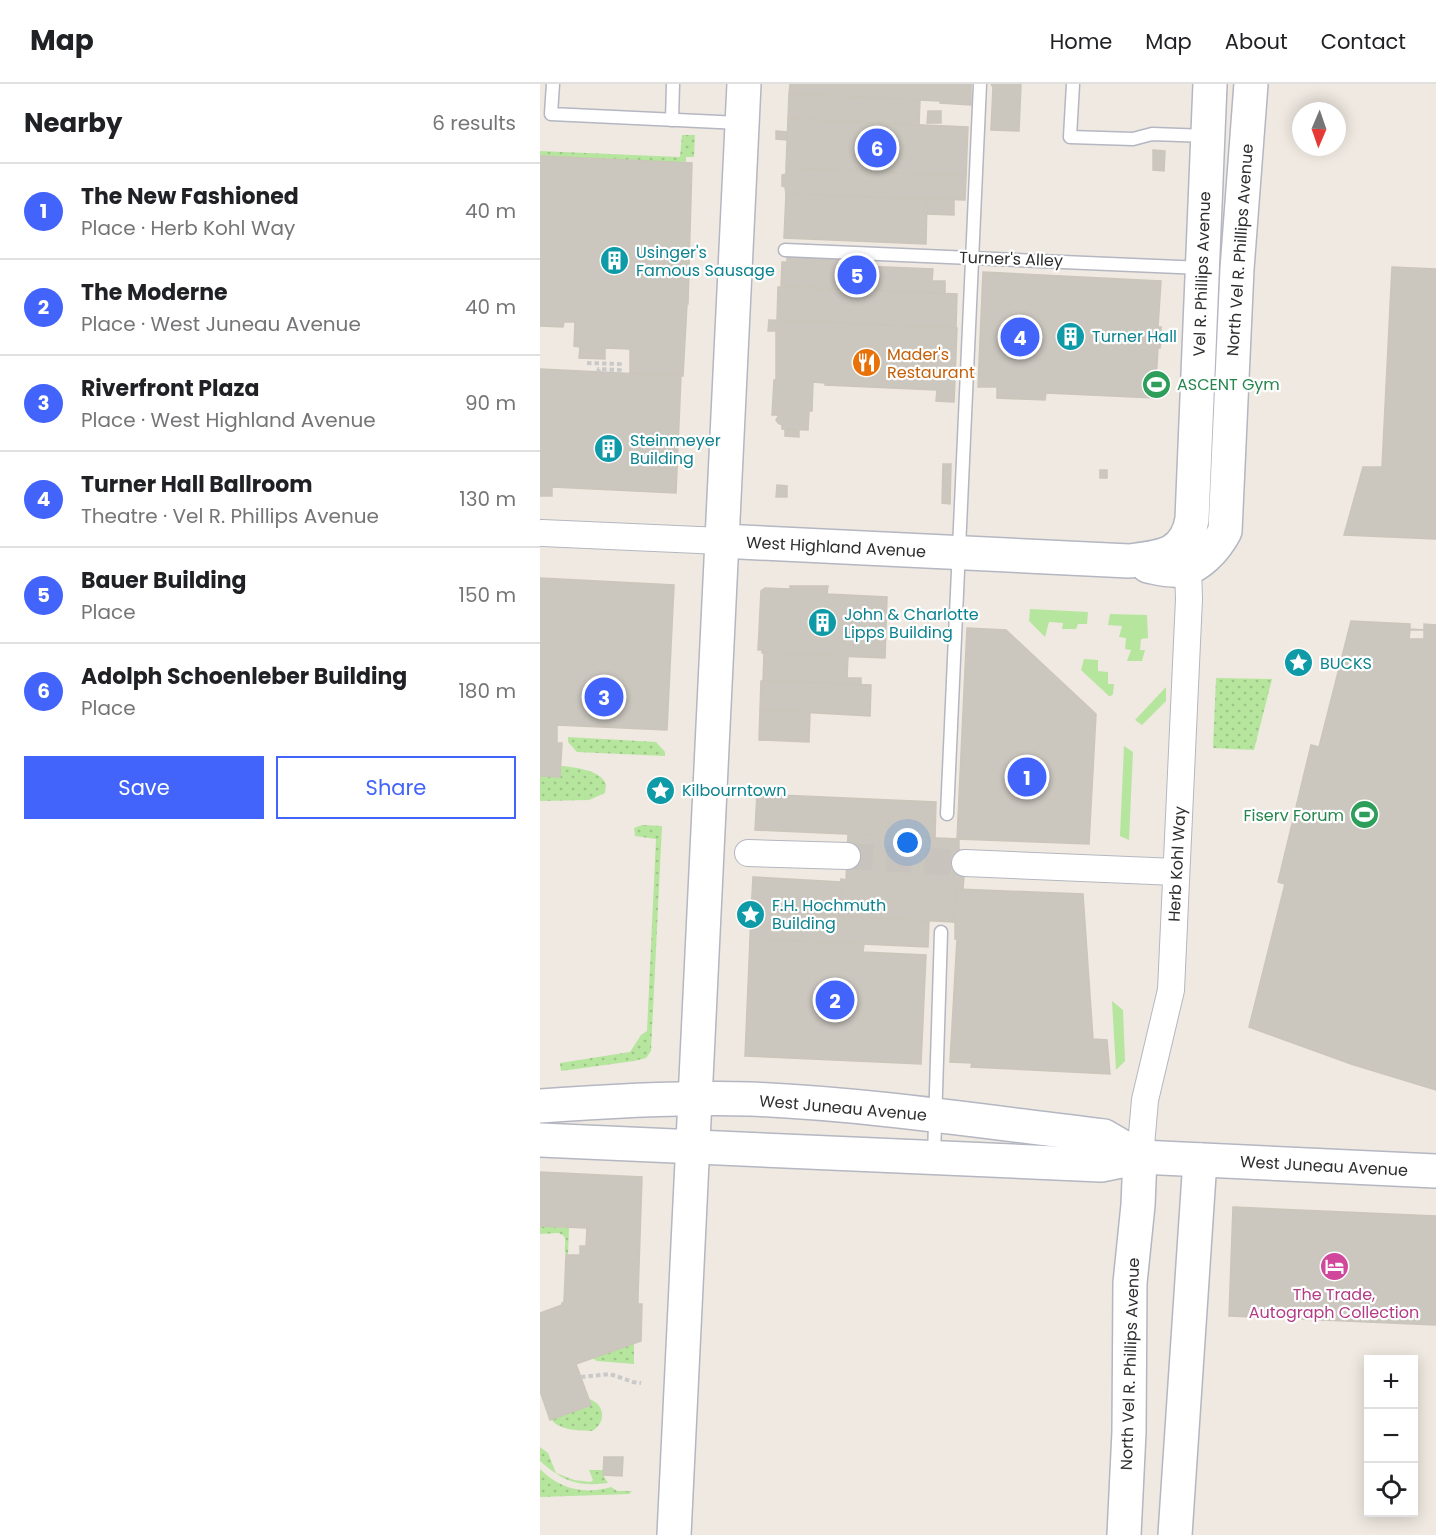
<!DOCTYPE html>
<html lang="en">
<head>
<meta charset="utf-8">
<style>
	:root { --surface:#fff; --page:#f2f2f2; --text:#202124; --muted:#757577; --line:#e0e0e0; --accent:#4264fb }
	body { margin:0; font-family:Poppins,sans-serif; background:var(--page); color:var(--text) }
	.controls { position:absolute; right:18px; bottom:18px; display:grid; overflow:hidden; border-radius:0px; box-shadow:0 3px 15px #0003 }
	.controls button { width:54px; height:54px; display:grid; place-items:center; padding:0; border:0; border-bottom:2px solid var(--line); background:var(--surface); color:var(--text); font:30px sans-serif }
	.compass { position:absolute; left:752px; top:18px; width:54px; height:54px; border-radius:50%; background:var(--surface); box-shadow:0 3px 15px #0003; rotate:182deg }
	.you { position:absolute; left:368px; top:759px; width:21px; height:21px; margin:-15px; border:4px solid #fff; border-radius:50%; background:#1a73e8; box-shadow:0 0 0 9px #1a73e833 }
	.badge { display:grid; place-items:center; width:39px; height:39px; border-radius:50%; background:var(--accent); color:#fff; font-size:20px; font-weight:700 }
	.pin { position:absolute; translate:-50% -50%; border:3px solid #fff; box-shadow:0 2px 6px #0006 }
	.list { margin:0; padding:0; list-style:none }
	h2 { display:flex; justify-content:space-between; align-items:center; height:78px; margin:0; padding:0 24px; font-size:26px }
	h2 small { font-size:20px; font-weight:400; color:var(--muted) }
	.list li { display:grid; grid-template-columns:39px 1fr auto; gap:18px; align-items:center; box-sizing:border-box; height:96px; padding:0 24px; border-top:2px solid var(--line) }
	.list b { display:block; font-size:22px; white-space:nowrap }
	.list p { margin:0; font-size:20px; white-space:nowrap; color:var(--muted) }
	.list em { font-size:20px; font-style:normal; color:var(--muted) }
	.actions { display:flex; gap:12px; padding:18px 24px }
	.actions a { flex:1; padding:14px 0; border:2px solid var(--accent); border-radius:0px; text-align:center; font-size:21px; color:var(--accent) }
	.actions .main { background:var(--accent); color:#fff }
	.icon { flex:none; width:33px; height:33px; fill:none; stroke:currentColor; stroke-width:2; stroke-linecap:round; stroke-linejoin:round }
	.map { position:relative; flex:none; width:896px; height:1451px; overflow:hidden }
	header { display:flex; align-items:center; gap:36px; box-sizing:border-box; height:84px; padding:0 30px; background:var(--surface); border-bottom:2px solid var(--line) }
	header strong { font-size:28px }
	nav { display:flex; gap:33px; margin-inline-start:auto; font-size:21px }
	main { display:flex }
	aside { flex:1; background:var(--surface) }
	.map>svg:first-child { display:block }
</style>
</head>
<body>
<header>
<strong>Map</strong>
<nav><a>Home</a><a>Map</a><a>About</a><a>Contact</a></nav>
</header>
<main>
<aside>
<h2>Nearby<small>6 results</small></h2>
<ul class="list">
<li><span class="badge">1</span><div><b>The New Fashioned</b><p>Place · Herb Kohl Way</p></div><em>40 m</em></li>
<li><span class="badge">2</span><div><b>The Moderne</b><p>Place · West Juneau Avenue</p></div><em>40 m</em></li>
<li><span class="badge">3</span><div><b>Riverfront Plaza</b><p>Place · West Highland Avenue</p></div><em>90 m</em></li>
<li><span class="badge">4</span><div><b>Turner Hall Ballroom</b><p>Theatre · Vel R. Phillips Avenue</p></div><em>130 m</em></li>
<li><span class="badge">5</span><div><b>Bauer Building</b><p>Place</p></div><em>150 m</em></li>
<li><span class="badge">6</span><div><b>Adolph Schoenleber Building</b><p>Place</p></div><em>180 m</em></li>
</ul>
<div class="actions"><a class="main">Save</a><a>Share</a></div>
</aside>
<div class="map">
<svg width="896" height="1451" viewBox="0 0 896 1451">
	<defs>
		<pattern id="grass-dots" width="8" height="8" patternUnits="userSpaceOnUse" patternTransform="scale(1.5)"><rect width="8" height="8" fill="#b6e59e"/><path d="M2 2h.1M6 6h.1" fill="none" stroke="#9dc588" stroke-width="1.8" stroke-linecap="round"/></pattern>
	</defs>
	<rect width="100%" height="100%" fill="#efe9e1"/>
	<g fill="url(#grass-dots)">
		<path d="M142 51H155L154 73H146V79L0 72V67L140 73Z"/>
		<path d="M676 594 732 595 714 666 673 664Z"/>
		<path d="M28 653 116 658 125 668V672L37 668 28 658Z"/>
		<path d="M24 682C37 684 60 686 66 700L65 709 49 716 0 717V685Z"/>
		<path d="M102 741 122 742 111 967 106 974 94 977 21 987 20 979 90 968 101 951 107 947 116 755 95 752 94 744Z"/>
		<path d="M0 1142 29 1144 28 1171H26C23 1164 27 1158 24 1152L19 1149 0 1150Z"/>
		<path d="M94 1259V1280L57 1277 52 1274Z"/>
		<path d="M49 1315C65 1320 67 1339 52 1347 36 1346 15 1347 8 1330Z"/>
		<path d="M0 1363 8 1369 16 1389 34 1396 51 1398 53 1396 49 1386H63V1391L68 1399C37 1403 23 1397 0 1377Z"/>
		<path d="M0 1385C19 1405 45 1411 71 1403L77 1407H92L89 1410 0 1413Z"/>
	</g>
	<g fill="#b6e59e">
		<path d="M490 525 548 528 547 540H538L536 545H522L523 539 509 538 505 553 489 537Z"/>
		<path d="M570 530 607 531 608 554 601 555 600 566H605L602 577H587L591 566 585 565 586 554 579 553 582 542 568 541Z"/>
		<path d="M544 575 558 576V587L568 588V600H574L573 610 571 612H569L541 586Z"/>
		<path d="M626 603V617L602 641 595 636Z"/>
		<path d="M584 662 593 668 589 756 580 752Z"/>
		<path d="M572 917 583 926 585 977 576 986Z"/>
	</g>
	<g fill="#cbc7bf" stroke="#cbc5ba" stroke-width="1.5" fill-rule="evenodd">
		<path d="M250 0H431V21L400 19V17L249 10Z"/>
		<path d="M451 0H481L479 47 451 46 453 3Z"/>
		<path d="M249 10 380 16 379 41 248 35Z"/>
		<path d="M388 27H401V39H387Z"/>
		<path d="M248 35 428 43 426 92 246 84Z"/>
		<path d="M236 47 247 48V56L236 55Z"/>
		<path d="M613 66 625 67 624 87 613 86Z"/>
		<path d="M0 72 152 79 148 220H147L143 292 90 289V265L65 264V275L39 274 40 263 34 262 35 238H24L23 243 0 242Z"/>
		<path d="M246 84 426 92 425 116 246 110 245 103 242 102V91L246 90Z"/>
		<path d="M246 110 387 115 386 160 244 154Z"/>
		<path d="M387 115 414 116V131L387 130Z"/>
		<path d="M247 172 298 175V181L393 185 392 197H405V209L241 202 242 178H247Z"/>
		<path d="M852 183 896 185V455L804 451 823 383H842Z"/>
		<path d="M443 188 621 197 618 243H621V257L620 264H618L615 314 506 309 505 316 457 314V303H438Z"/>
		<path d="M238 203 417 210 416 244 237 236Z"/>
		<path d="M229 236 417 244 414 318 396 317 397 306 285 301V299L273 298 272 327H269L268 346 242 345V341L238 339 236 336 239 331H232L234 296H236V247H228Z"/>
		<path d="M0 285 141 292 136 409 12 403V412H0Z"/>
		<path d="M245 346H259V353L245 352Z"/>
		<path d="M403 380H411L410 420 402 419Z"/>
		<rect x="560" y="386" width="7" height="8"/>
		<path d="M237 401 247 402V413H236Z"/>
		<path d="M0 494 134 501 127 646 17 641V659H22L20 693 0 692Z"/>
		<path d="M250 502H288L287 510 347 513 345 574 222 569V566H218L221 507 225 504 250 505Z"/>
		<path d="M811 537 870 540V545L884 546V540L896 541V1006L811 980 709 943 745 800 738 798 771 661 779 663ZM870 546H884V555H869Z"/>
		<path d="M427 544 466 546 556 630 549 760 417 755Z"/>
		<path d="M224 569 308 572 307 594H321V600L223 597Z"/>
		<path d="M221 597 331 601 330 632 220 626Z"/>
		<path d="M220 626 270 628 269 658 219 656Z"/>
		<path d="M217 710 396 718 395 754 215 746Z"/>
		<path d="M308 750 419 755V766H426L423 805H417L413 838 299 832 301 795 306 796Z"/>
		<path d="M213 793 301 798 299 832 211 828Z"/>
		<path d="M417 805 543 810 553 955 567 956 570 990 431 983 432 979 410 978 417 855H415V838H413Z"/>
		<path d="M211 828 389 837 388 863 210 855Z"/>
		<path d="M210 855 324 860 323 868 386 871 381 980 205 972Z"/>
		<path d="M0 1088 102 1093 98 1212V1220H102L101 1257 36 1280 51 1321 10 1336 0 1307V1229L22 1221V1219L24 1218 26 1171H40V1162H46L47 1144 0 1142Z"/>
		<path d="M693 1123 896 1132V1241L689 1232Z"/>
		<path d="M64 1373H83L82 1392 63 1391Z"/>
	</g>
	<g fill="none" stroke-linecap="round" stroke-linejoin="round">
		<path stroke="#c8c4bd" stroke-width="26" stroke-dasharray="26 13" stroke-linecap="butt" d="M307 772 425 779"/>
		<defs>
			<g id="lane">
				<path d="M13 0 11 30 200 39"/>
				<path d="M533 0 530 53 593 55 612 50 668 52"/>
				<path d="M132 36 133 0"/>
				<path d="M245 166 662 184"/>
				<path d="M407 730 440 0"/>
				<path d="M394 1072 401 848"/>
			</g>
			<g id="street">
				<path d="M2 449 181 457"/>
				<path d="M208 769 307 772"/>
				<path d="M425 779 636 788"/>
				<path d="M600 1073 605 1016 631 906 649 515 648 484"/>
			</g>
			<g id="secondary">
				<path d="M181 457 589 477C620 473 646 472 652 435L670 0"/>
				<path d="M608 482C618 484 628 487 638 486 658 485 676 464 685 447L697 185 711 0"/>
				<path d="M0 1022C70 1017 140 1013 210 1015 328 1020 446 1038 564 1052L600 1073"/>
				<path d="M0 1056 561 1081 600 1073 896 1087"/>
				<path d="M134 1451 204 0"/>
				<path d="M584 1451 589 1348 590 1199 598 1121 600 1073"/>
				<path d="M635 1451 660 1076"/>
			</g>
		</defs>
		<use href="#lane" stroke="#b4b7c1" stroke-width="15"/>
		<use href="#street" stroke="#b4b7c1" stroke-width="28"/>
		<use href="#secondary" stroke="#b4b7c1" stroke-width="36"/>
		<g stroke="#c9c9c9" stroke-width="4" stroke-dasharray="4.5 3" stroke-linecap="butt">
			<path d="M47 279 80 280V286L59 285 58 288"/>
			<path d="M41 1293 70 1290 93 1298 101 1299"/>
		</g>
		<use href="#lane" stroke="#fff" stroke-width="12"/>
		<use href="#street" stroke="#fff" stroke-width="26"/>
		<use href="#secondary" stroke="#fff" stroke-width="33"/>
	</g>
	<defs>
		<symbol id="building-disc" viewBox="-11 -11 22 22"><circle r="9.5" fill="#0f9aa8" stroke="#fff"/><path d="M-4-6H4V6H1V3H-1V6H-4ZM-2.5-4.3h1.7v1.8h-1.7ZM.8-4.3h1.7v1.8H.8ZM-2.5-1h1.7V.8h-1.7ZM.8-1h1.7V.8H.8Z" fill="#fff"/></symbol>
		<symbol id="restaurant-disc" viewBox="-11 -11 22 22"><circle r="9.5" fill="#e8710a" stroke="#fff"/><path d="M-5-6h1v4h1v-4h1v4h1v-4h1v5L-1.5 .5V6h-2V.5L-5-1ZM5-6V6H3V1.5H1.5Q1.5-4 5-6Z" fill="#fff"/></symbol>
		<symbol id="stadium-disc" viewBox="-11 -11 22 22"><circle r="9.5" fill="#2e9e5b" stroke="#fff"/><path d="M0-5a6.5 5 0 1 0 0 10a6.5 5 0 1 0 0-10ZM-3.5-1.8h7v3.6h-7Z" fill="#fff"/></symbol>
		<symbol id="sight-disc" viewBox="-11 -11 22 22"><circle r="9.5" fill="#0f9aa8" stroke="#fff"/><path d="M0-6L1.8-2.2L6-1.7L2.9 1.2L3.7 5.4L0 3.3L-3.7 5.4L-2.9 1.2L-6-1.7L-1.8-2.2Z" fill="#fff"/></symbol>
		<symbol id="hotel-disc" viewBox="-11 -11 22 22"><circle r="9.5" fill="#d1479c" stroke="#fff"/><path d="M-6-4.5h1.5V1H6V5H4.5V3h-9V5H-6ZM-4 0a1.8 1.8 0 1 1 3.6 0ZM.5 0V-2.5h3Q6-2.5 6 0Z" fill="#fff"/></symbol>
	</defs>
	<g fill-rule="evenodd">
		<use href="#building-disc" x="58" y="160" width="33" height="33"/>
		<use href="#building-disc" x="514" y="236" width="33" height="33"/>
		<use href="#restaurant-disc" x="310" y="262" width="33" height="33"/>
		<use href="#stadium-disc" x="600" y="284" width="33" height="33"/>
		<use href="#building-disc" x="52" y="348" width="33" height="33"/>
		<use href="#building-disc" x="266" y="522" width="33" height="33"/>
		<use href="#sight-disc" x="742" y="562" width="33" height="33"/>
		<use href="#sight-disc" x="104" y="690" width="33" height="33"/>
		<use href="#stadium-disc" x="808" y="714" width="33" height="33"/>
		<use href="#sight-disc" x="194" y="814" width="33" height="33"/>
		<use href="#hotel-disc" x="778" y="1166" width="33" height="33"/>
	</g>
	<g text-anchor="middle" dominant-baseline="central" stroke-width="4.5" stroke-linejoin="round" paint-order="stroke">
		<g font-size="16" fill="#2e2e2e" stroke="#fff">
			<text transform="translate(700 166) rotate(-86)">North Vel R. Phillips Avenue</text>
			<text transform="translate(471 175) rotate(2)">Turner's Alley</text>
			<text transform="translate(662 190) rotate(-88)">Vel R. Phillips Avenue</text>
			<text transform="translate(296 463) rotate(3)">West Highland Avenue</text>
			<text transform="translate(637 780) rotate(-87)">Herb Kohl Way</text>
			<text transform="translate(303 1024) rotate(5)">West Juneau Avenue</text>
			<text transform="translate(784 1082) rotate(3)">West Juneau Avenue</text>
			<text transform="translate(590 1280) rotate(-88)">North Vel R. Phillips Avenue</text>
		</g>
		<g font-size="16" fill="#0d838f" stroke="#fff" text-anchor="start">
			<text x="96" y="168">Usinger's<tspan x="96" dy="18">Famous Sausage</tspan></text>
			<text x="552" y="252">Turner Hall</text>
			<text x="90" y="356">Steinmeyer<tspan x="90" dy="18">Building</tspan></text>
			<text x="304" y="530">John &amp; Charlotte<tspan x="304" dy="18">Lipps Building</tspan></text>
			<text x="780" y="579">BUCKS</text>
			<text x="142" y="706">Kilbourntown</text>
			<text x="232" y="821">F.H. Hochmuth<tspan x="232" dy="18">Building</tspan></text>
		</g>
		<g font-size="16" fill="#c56008" stroke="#fff" text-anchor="start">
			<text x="347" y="270">Mader's<tspan x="347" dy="18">Restaurant</tspan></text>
		</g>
		<g font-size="16" fill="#27864d" stroke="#fff" text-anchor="start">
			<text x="637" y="300">ASCENT Gym</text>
			<text x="804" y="731" text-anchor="end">Fiserv Forum</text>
		</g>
		<g font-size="16" fill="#b23c85" stroke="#fff">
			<text x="794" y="1210">The Trade,<tspan x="794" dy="18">Autograph Collection</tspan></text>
		</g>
	</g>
</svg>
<div class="controls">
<button>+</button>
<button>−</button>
<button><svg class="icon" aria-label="locate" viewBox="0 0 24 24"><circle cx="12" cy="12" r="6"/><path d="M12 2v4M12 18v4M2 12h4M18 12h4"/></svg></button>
</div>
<svg class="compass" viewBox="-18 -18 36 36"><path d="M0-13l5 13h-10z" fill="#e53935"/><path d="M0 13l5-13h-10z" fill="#757577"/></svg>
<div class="you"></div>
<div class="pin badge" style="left:487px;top:693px">1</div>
<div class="pin badge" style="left:295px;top:916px">2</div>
<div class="pin badge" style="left:64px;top:613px">3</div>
<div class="pin badge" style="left:480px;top:253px">4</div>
<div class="pin badge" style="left:317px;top:191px">5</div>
<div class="pin badge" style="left:337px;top:64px">6</div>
</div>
</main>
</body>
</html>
